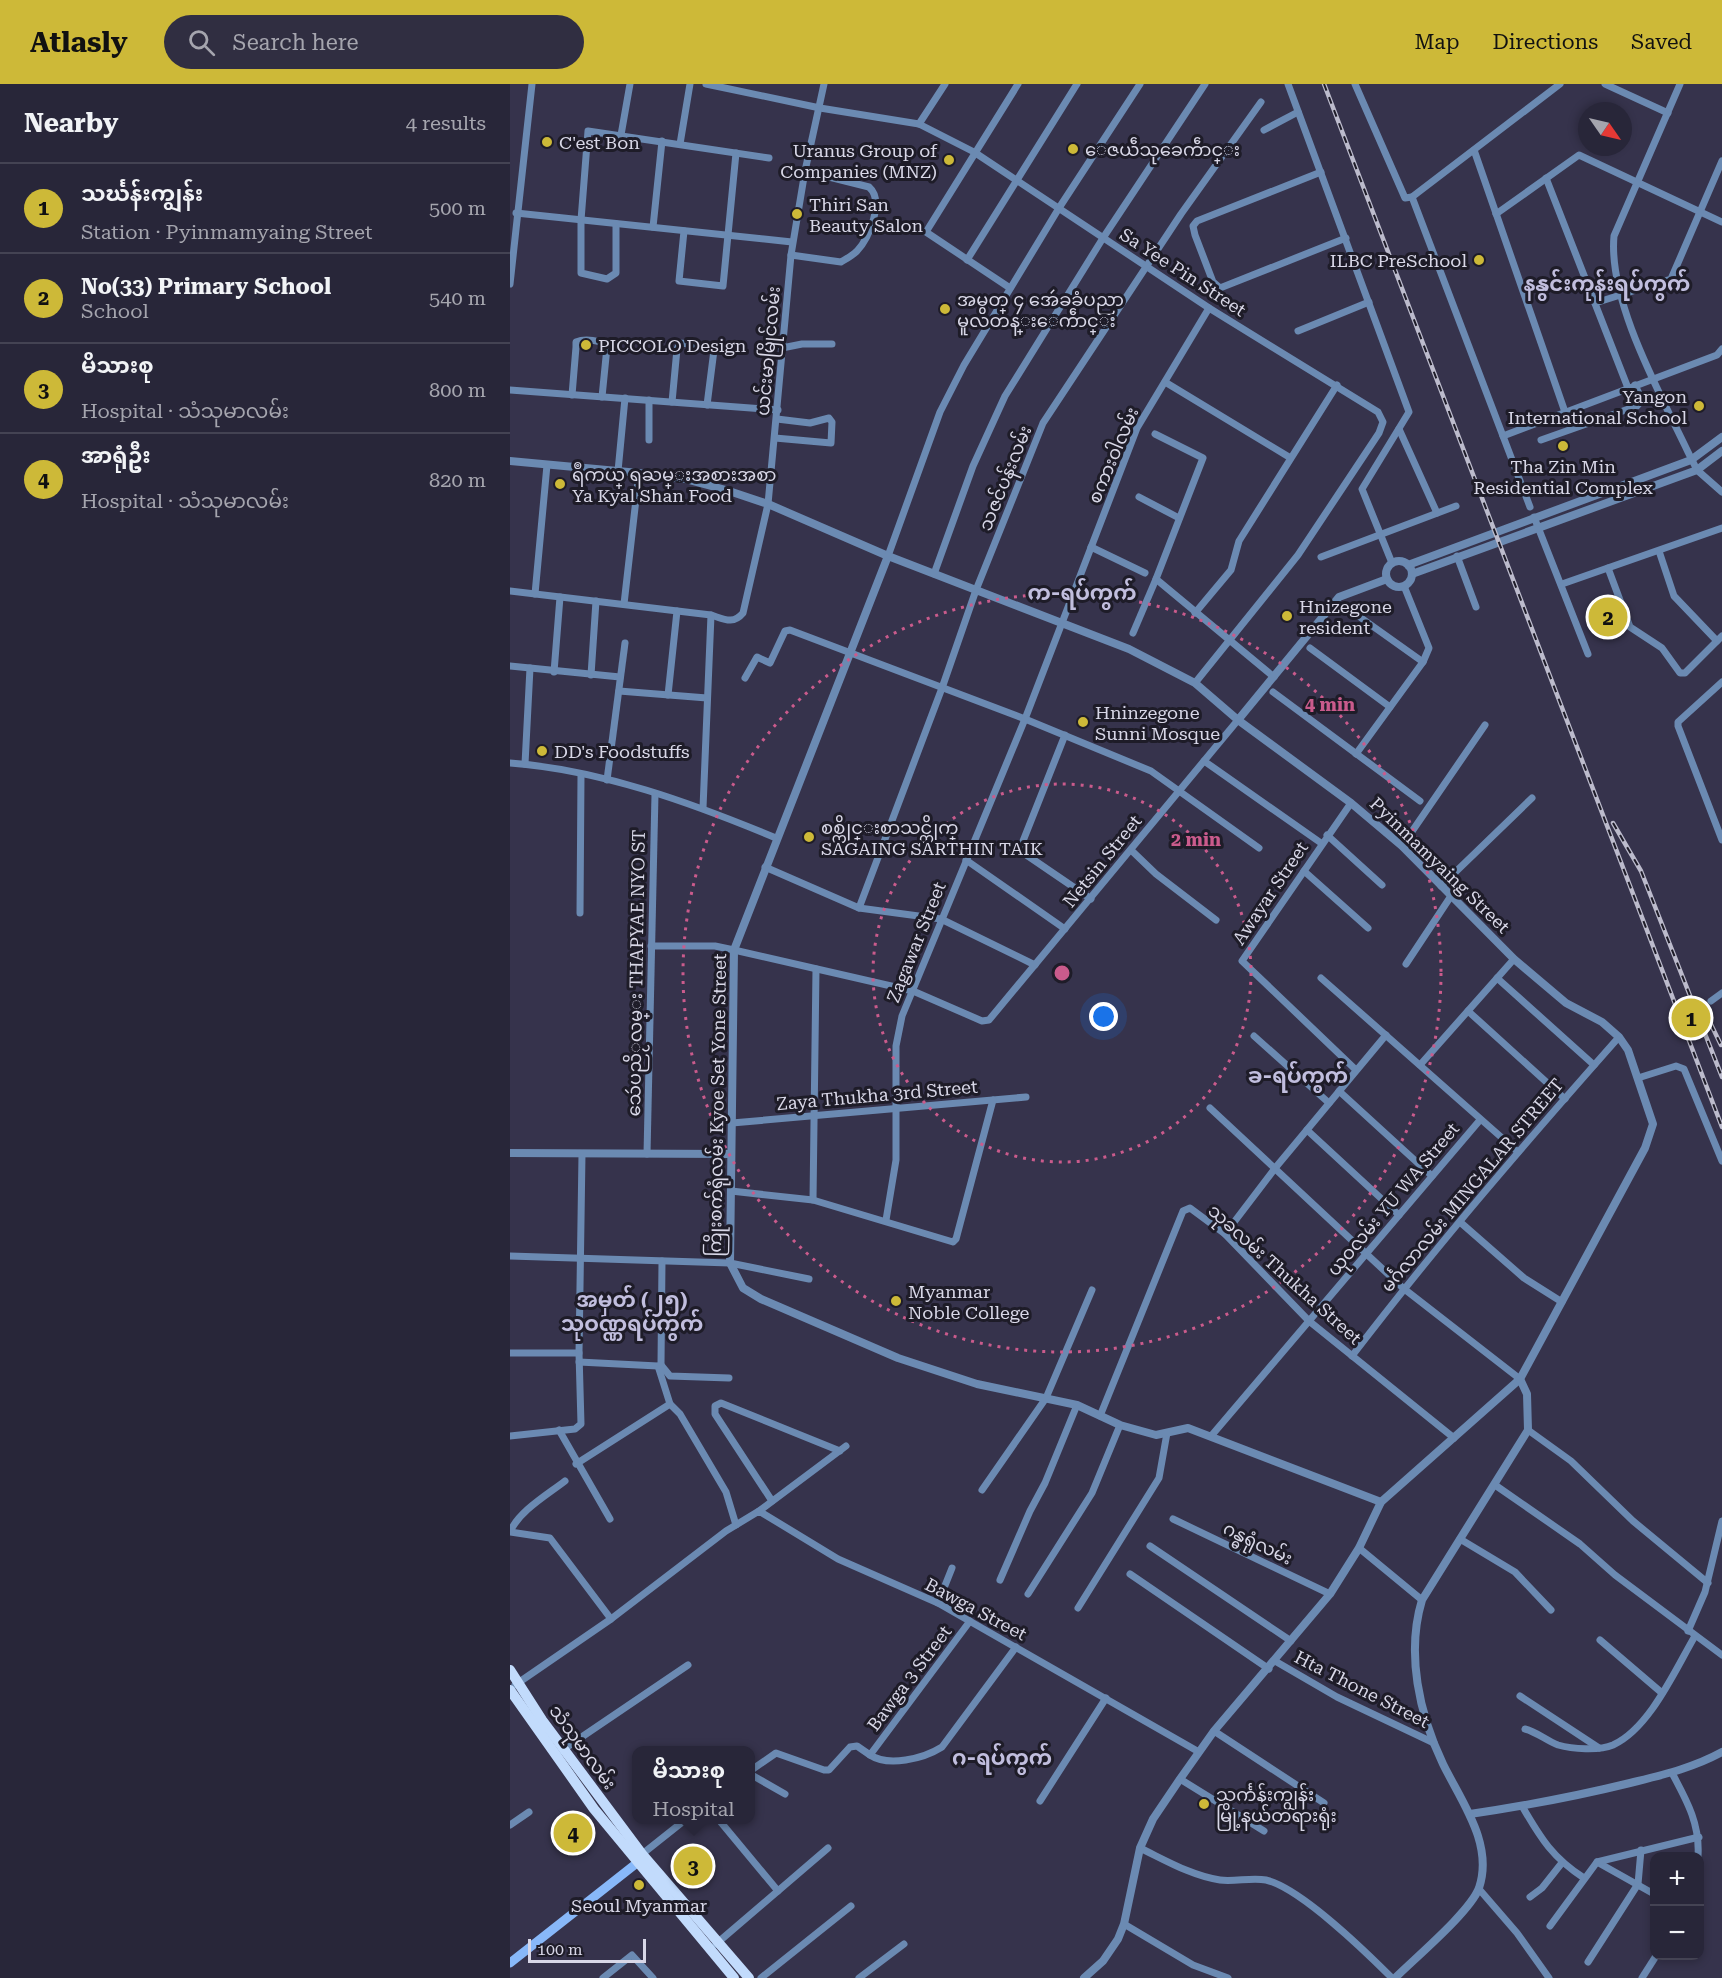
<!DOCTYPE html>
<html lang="en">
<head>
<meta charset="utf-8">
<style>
	:root { --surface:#282639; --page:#302e41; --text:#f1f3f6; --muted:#a5a5ae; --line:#444353; --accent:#cdb938 }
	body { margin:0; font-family:"Roboto Serif","Noto Sans Myanmar",serif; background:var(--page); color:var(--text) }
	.controls { position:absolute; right:18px; bottom:18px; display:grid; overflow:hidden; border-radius:12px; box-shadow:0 3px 9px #0003 }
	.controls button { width:54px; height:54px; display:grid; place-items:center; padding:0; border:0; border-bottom:2px solid var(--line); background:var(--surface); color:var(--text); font:30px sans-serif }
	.compass { position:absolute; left:1068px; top:18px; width:54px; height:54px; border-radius:50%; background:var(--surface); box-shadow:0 3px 9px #0003; rotate:124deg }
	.scale { position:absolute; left:18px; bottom:15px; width:118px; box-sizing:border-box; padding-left:6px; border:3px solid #d8d7e7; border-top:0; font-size:16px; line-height:21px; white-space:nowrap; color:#d8d7e7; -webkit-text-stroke:4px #1e1c28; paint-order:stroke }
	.you { position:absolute; left:594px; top:933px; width:21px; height:21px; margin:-15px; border:4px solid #fff; border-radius:50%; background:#1a73e8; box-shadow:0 0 0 9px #1a73e833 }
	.badge { display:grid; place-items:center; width:39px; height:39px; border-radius:50%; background:var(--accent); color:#111; font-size:20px; font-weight:700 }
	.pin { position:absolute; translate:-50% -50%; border:3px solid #fff; box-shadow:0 2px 6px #0006 }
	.popup { position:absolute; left:122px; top:1662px; width:123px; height:78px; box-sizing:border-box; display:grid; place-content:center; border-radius:12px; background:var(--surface); filter:drop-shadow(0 2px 4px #0005); font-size:20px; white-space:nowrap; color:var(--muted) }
	.popup b { font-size:22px; color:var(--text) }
	.popup::after { content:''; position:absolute; left:50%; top:100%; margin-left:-12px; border:12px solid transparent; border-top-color:var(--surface) }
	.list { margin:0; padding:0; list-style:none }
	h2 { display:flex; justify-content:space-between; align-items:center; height:78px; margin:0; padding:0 24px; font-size:26px }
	h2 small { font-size:20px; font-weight:400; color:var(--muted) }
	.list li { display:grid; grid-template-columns:39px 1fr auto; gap:18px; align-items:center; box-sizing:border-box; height:90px; padding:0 24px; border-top:2px solid var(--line) }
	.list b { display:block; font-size:22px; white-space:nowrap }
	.list p { margin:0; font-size:20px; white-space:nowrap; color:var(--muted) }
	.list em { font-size:20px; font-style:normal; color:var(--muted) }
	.icon { flex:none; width:33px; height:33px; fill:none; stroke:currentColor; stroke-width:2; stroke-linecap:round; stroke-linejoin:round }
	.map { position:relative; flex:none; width:1212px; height:1894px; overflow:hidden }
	header { display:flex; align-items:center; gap:36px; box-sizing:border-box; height:84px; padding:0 30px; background:var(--accent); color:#111 }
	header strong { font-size:28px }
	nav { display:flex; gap:33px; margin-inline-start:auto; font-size:21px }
	.search { width:420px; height:54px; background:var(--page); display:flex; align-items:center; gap:15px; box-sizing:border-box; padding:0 21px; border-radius:33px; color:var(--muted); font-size:22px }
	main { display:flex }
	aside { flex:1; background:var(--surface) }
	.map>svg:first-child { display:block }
</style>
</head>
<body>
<header>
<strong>Atlasly</strong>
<div class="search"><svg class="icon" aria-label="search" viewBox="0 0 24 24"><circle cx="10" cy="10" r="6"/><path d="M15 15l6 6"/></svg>Search here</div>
<nav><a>Map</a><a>Directions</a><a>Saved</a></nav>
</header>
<main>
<aside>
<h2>Nearby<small>4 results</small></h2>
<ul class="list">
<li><span class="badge">1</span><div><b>သင်္ဃန်းကျွန်း</b><p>Station · Pyinmamyaing Street</p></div><em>500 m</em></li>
<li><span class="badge">2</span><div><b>No(33) Primary School</b><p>School</p></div><em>540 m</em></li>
<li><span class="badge">3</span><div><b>မိသားစု</b><p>Hospital · သံသုမာလမ်း</p></div><em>800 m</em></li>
<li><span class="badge">4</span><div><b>အာရုံဦး</b><p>Hospital · သံသုမာလမ်း</p></div><em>820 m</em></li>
</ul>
</aside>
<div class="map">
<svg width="1212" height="1894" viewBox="0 0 1212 1894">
	<rect width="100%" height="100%" fill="#36334c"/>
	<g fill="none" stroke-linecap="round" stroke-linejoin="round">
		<g stroke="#6b8ab2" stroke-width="7">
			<path d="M196 0 310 24 409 40 464 68 699 224 868 328 873 338 869 349 788 471 685 599"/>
			<path d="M778 0 899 328 852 405 882 479"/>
			<path d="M845 0 895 114 902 113"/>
			<path d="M1095 0 1158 29"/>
			<path d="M1170 0 1104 152C1098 217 1150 309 1178 368L1187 386 1212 408"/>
			<path d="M409 40 435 0"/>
			<path d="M754 46 788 28"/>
			<path d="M111 51 120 0"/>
			<path d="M170 60 180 0"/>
			<path d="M964 66 1055 328"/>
			<path d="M811 88 687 137 683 142 685 151 703 198 710 204 836 154"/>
			<path d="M1036 94 1118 304"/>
			<path d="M6 129 282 158"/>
			<path d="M986 130 1069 71 1212 138"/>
			<path d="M106 140V189L97 195 71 189V136L78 47 259 74"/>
			<path d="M143 143 152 57"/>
			<path d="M174 147 169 197 213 202 226 69"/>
			<path d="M281 171 331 178C336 175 342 172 347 167 359 154 375 117 359 103L295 87"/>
			<path d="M457 176 567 0"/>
			<path d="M0 200 22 0"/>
			<path d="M500 204 416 148 508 0"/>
			<path d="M1085 219 1161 195 1212 77"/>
			<path d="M788 247 859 218"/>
			<path d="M272 264 292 260H322"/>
			<path d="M655 298 779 373"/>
			<path d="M0 306 268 326"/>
			<path d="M62 311 66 263V258C75 254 91 256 97 263L92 313"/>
			<path d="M162 318 167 265 170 259 198 262 204 266 197 321"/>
			<path d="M889 345 927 429"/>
			<path d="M645 350 693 374 646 495 764 593"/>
			<path d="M993 352 1207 271 1212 265"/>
			<path d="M265 354 321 359 322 338 319 334 300 339 267 335"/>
			<path d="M139 356V316"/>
			<path d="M1031 356 1127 322 1132 316 1125 301"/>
			<path d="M108 387 115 314"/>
			<path d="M629 413 669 434"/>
			<path d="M1020 423 902 113 1050 0"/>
			<path d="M1024 433 1078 570"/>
			<path d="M581 463 635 489"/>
			<path d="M1149 467 1164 512 1207 557"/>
			<path d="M378 472 430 328 454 281 549 124 630 0"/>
			<path d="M947 472 966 523"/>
			<path d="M811 473 946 422"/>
			<path d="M1098 484 1120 543 1152 564 1170 589H1175L1212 552"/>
			<path d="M424 490 463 382 495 312 593 154 695 0"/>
			<path d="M1052 500 1212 444"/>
			<path d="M0 507 201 531C214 535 223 541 233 529L258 420 281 171 295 87 314 0"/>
			<path d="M25 510 37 381"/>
			<path d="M114 520 129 389"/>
			<path d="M843 522 847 531 913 578"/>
			<path d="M685 529 721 486 729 457 827 301"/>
			<path d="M623 549 646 495"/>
			<path d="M800 564 880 623"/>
			<path d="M0 582 110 593"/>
			<path d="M44 588 50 513"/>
			<path d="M81 591 86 517"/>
			<path d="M235 594 247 573 260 579 275 547 280 546 515 635 641 687 749 764"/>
			<path d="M1212 598 1168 638V642L1212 756"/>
			<path d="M109 607 197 614"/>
			<path d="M763 608 910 717"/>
			<path d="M158 611 167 527"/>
			<path d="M555 651 513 757 515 770 581 815"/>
			<path d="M846 670 913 578 919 564 894 502"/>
			<path d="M694 677 811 759"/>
			<path d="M0 679C92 686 182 719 266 754"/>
			<path d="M15 680 20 584"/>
			<path d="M97 696 115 559"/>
			<path d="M841 719 732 877 846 986"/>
			<path d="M193 724 201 531"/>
			<path d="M817 751 872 801"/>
			<path d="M892 762 975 641"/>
			<path d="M621 766 646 790 706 836"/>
			<path d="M456 776 555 845"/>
			<path d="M255 783 349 824 431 835 525 881"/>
			<path d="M794 787 858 844"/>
			<path d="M931 802 1022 714"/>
			<path d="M349 824 432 604 466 506 533 339 671 130 751 18"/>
			<path d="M70 829 71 691"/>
			<path d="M141 862H205L224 866 403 907 472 937 479 936 728 636"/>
			<path d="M896 880 941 812"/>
			<path d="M811 894 1008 1068"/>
			<path d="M987 894 1084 981"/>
			<path d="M1201 917 1212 909"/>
			<path d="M958 927 1055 1015"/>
			<path d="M744 952 819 1019"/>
			<path d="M910 981 1004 875"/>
			<path d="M1128 994 1166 982 1174 985 1212 1077"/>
			<path d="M829 1007 922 1092"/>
			<path d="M700 1024 893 1204 1010 1295"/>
			<path d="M222 1039 516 1013"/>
			<path d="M797 1046 889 1131"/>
			<path d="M137 1070 145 710"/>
			<path d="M221 1107 303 1116 443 1158 446 1155 483 1016"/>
			<path d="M303 1116 306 885"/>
			<path d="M376 1136 386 1076V962L392 932 515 635 627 344 699 224"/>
			<path d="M950 1138 1014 1194 1052 1218"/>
			<path d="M715 1150 766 1083 876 951"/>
			<path d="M0 1172 220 1179 299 1195"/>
			<path d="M152 1177 151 1281 148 1282 160 1320 170 1330 216 1408 226 1441"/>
			<path d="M0 1269H69"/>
			<path d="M842 1272C926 1162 1017 1057 1109 953"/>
			<path d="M69 1278 148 1282"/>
			<path d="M151 1281 160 1292 219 1294"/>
			<path d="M590 1332 673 1127 680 1124 715 1150 799 1237 944 1354"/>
			<path d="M49 1346 100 1435"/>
			<path d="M1018 1346 1061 1377 1123 1437 1198 1499"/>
			<path d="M702 1351 970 1036"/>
			<path d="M0 1352 65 1345 71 1340 69 1269 72 1070"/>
			<path d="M66 1380 160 1320"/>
			<path d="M55 1397C37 1411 9 1427 0 1448L40 1454 101 1535"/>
			<path d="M985 1401 1070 1460 1105 1491 1212 1571"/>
			<path d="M472 1406 536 1314 582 1206"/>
			<path d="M262 1417 205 1330V1322L211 1319 330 1367"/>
			<path d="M249 1427 336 1362"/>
			<path d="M663 1435 820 1510"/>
			<path d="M950 1455 1005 1488 1041 1526"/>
			<path d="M640 1462 781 1557"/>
			<path d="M849 1464 912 1516"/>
			<path d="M620 1490 759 1585"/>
			<path d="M490 1496 520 1427 535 1399 567 1321"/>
			<path d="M518 1510 582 1409 610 1341"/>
			<path d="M428 1519 442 1484"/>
			<path d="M568 1524 649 1394 657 1349"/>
			<path d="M1178 1547 1195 1508 1212 1437"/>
			<path d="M1090 1556 1152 1609"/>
			<path d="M765 1577 827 1613 924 1659"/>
			<path d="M5 1601 101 1535 216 1447 249 1427 328 1475 428 1519 689 1668"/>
			<path d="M1010 1612 1089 1664"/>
			<path d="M1015 1645C1027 1648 1037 1657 1048 1661 1062 1665 1089 1667 1103 1661 1140 1644 1165 1586 1185 1552"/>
			<path d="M704 1647 814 1719"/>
			<path d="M51 1667 178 1581"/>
			<path d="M360 1671C378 1683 413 1675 432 1663L506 1563"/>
			<path d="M240 1687 266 1669 314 1686H319L340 1663 347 1662 360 1671 460 1537"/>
			<path d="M1162 1689C1177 1717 1190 1740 1188 1772"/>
			<path d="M240 1690 275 1710"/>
			<path d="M670 1695 754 1747"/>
			<path d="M530 1717 596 1614"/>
			<path d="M1012 1722C1031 1755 1043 1774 1074 1794"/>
			<path d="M209 1736 268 1807"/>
			<path d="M0 1741 19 1728"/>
			<path d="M630 1764C655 1776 682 1792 710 1796 725 1798 742 1793 756 1796 790 1804 856 1868 882 1894"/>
			<path d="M131 1771 175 1736"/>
			<path d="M1087 1778 1144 1810"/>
			<path d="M969 1805 1007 1849 1039 1894"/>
			<path d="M1020 1813 1032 1804 1051 1780"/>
			<path d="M614 1840 683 1881 718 1894"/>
			<path d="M1040 1842 1087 1778 1189 1753"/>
			<path d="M206 1860 318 1764"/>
			<path d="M1078 1878 1128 1800 1131 1766"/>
			<path d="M93 1894 122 1871 143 1894"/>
			<path d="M251 1894 341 1822"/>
			<path d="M349 1894 394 1860"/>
			<path d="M1132 1894 1146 1872"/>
		</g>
		<g stroke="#6b8ab2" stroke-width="8">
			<path d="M0 377 129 389 175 395 216 406 258 420 378 472 619 565 685 599 728 636 841 719 892 762 1004 875 1056 919 1092 938 1109 953 1118 966 1143 1040 1135 1064 1010 1295 871 1418 849 1464 820 1510 704 1647 670 1695 643 1735 630 1764 614 1840 608 1855 593 1877 574 1894"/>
			<path d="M378 472 224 866 220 1179 233 1204 251 1215 388 1274 467 1300 567 1321 610 1341 646 1351 678 1344 871 1418"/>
			<circle cx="889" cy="490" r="13"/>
			<path d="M898 481 1181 376 1212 353"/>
			<path d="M902 490 1187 386 1212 367"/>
			<path d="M728 636 829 513 877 495"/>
			<path d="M0 1069 220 1070"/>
			<path d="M960 1730C1014 1722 1067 1712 1120 1699 1152 1691 1183 1684 1212 1668"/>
			<path d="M885 1894C905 1874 960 1828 969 1804 984 1760 951 1717 933 1680 909 1630 896 1569 912 1516L1018 1346 1017 1310 1010 1295"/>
		</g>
		<path stroke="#88b8f9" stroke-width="9" d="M0 1879 132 1775"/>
		<g stroke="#c2dbfc" stroke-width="10">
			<path d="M0 1586 32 1636 132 1770 239 1894"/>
			<path d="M0 1606 84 1725 224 1894"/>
		</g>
		<defs>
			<g id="rail">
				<path d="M814 0 1212 1043"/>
				<path d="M1103 739 1131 787 1212 993"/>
				<path d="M1195 928 1211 961"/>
			</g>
		</defs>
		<use href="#rail" stroke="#bcbbcc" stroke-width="4.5"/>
		<use href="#rail" stroke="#1e1c28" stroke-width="2" stroke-dasharray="7" stroke-linecap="butt"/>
	</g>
	<g fill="none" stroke="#ca5b8c" stroke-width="3" stroke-dasharray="3 6">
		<circle cx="552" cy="889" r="189"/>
		<circle cx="552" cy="889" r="379"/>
	</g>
	<g fill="#cdb938" stroke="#1e1c28" stroke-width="2">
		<circle cx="37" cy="58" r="6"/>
		<circle cx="563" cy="65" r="6"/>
		<circle cx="439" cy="76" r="6"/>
		<circle cx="287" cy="130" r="6"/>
		<circle cx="969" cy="176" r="6"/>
		<circle cx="435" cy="225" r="6"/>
		<circle cx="76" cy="261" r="6"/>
		<circle cx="1189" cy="322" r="6"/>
		<circle cx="1053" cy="362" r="6"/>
		<circle cx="50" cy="400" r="6"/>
		<circle cx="777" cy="532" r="6"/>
		<circle cx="573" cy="638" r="6"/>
		<circle cx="32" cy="667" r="6"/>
		<circle cx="299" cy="753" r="6"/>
		<circle cx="386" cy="1217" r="6"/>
		<circle cx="694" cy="1720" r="6"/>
		<circle cx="129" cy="1801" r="6"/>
	</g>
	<g text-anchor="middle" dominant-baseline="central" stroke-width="6" stroke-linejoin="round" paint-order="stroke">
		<g font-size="18" fill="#d8d7e7" stroke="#1e1c28" text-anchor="start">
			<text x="49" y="58">C'est Bon</text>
			<text x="575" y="65">ေဇယဵသုခေကဵာင္း</text>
			<text x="427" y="66" text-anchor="end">Uranus Group of<tspan x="427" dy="21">Companies (MNZ)</tspan></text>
			<text x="299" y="120">Thiri San<tspan x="299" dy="21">Beauty Salon</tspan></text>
			<text x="957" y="176" text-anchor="end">ILBC PreSchool</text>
			<text x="447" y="215">အမွတ္ ၄ အေဴခခံပညာ<tspan x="447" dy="21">မူလတန္းေကဵာင္း</tspan></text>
			<text x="88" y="261">PICCOLO Design</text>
			<text x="1177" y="312" text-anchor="end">Yangon<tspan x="1177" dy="21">International School</tspan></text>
			<text x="1053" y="382" text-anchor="middle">Tha Zin Min<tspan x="1053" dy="21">Residential Complex</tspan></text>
			<text x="62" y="390">ရဳကယ္ ရႀမ္းအစားအစာ<tspan x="62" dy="21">Ya Kyal Shan Food</tspan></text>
			<text x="789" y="522">Hnizegone<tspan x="789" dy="21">resident</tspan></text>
			<text x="585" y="628">Hninzegone<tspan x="585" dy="21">Sunni Mosque</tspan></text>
			<text x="44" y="667">DD's Foodstuffs</text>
			<text x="311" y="743">စစ္ကိုင္းစာသင္တိုက္<tspan x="311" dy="21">SAGAING SARTHIN TAIK</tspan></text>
			<text x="398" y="1207">Myanmar<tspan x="398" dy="21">Noble College</tspan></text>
			<text x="706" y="1710">သင်္ကန်းကျွန်း<tspan x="706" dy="21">မြို့နယ်တရားရုံး</tspan></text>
			<text x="129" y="1821" text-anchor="middle">Seoul Myanmar</text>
		</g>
		<g font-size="18" fill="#d8d7e7" stroke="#1e1c28">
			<text transform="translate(673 188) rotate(33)">Sa Yee Pin Street</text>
			<text transform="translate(258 267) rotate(-85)">ယင်းမာမြိုင်လမ်း</text>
			<text transform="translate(603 371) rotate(-67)">စကားဝါလမ်း</text>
			<text transform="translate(495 394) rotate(-68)">သဇင်ပန်းလမ်း</text>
			<text transform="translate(592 777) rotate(-51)">Netsin Street</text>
			<text transform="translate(930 781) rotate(44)">Pyinmamyaing Street</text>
			<text transform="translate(760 809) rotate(-56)">Awayar Street</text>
			<text transform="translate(406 858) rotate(-68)">Zagawar Street</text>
			<text transform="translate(126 889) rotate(-89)">သေဴပညိႂလမ္း THAPYAE NYO ST</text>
			<text transform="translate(367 1011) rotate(-5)">Zaya Thukha 3rd Street</text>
			<text transform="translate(207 1021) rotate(-89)">ကြိုးစက်ရုံလမ်း Kyoe Set Yone Street</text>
			<text transform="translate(962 1101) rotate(-50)">မင်္ဂလာလမ်း MINGALAR STREET</text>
			<text transform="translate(883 1115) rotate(-50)">ယုဝလမ်း YU WA Street</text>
			<text transform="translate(775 1190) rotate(42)">သုခလမ်း Thukha Street</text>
			<text transform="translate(748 1459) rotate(26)">ဂန္ဓရုံလမ်း</text>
			<text transform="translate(466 1525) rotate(28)">Bawga Street</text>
			<text transform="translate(399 1594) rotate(-53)">Bawga 3 Street</text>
			<text transform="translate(852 1605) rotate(27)">Hta Thone Street</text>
			<text transform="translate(73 1663) rotate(54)">သံသုမာလမ်း</text>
		</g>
		<g font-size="21" font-weight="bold" fill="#c1bede" stroke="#1e1c28">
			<text x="1097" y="200">နနွင်းကုန်းရပ်ကွက်</text>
			<text x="572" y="509">က-ရပ်ကွက်</text>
			<text x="788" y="992">ခ-ရပ်ကွက်</text>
			<text x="122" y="1216">အမှတ် (၂၅)<tspan x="122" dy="24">သုဝဏ္ဏရပ်ကွက်</tspan></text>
			<text x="492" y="1674">ဂ-ရပ်ကွက်</text>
		</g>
	</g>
	<circle cx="552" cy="889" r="9" fill="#ca5b8c" stroke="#1e1c28" stroke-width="3"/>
	<g font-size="18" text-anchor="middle" font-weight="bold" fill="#ca5b8c" stroke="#1e1c28" stroke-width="6" stroke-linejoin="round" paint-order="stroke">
		<text x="820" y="627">4 min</text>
		<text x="686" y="762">2 min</text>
	</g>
</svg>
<div class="controls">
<button>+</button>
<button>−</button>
</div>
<svg class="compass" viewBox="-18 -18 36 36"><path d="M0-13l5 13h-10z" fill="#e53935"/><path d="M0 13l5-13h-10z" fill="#a5a5ae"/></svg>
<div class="scale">100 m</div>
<div class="you"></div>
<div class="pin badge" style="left:1181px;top:934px">1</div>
<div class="pin badge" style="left:1098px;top:533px">2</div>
<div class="pin badge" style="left:183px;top:1782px">3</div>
<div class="popup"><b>မိသားစု</b>Hospital</div>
<div class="pin badge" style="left:63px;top:1749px">4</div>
</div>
</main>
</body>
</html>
